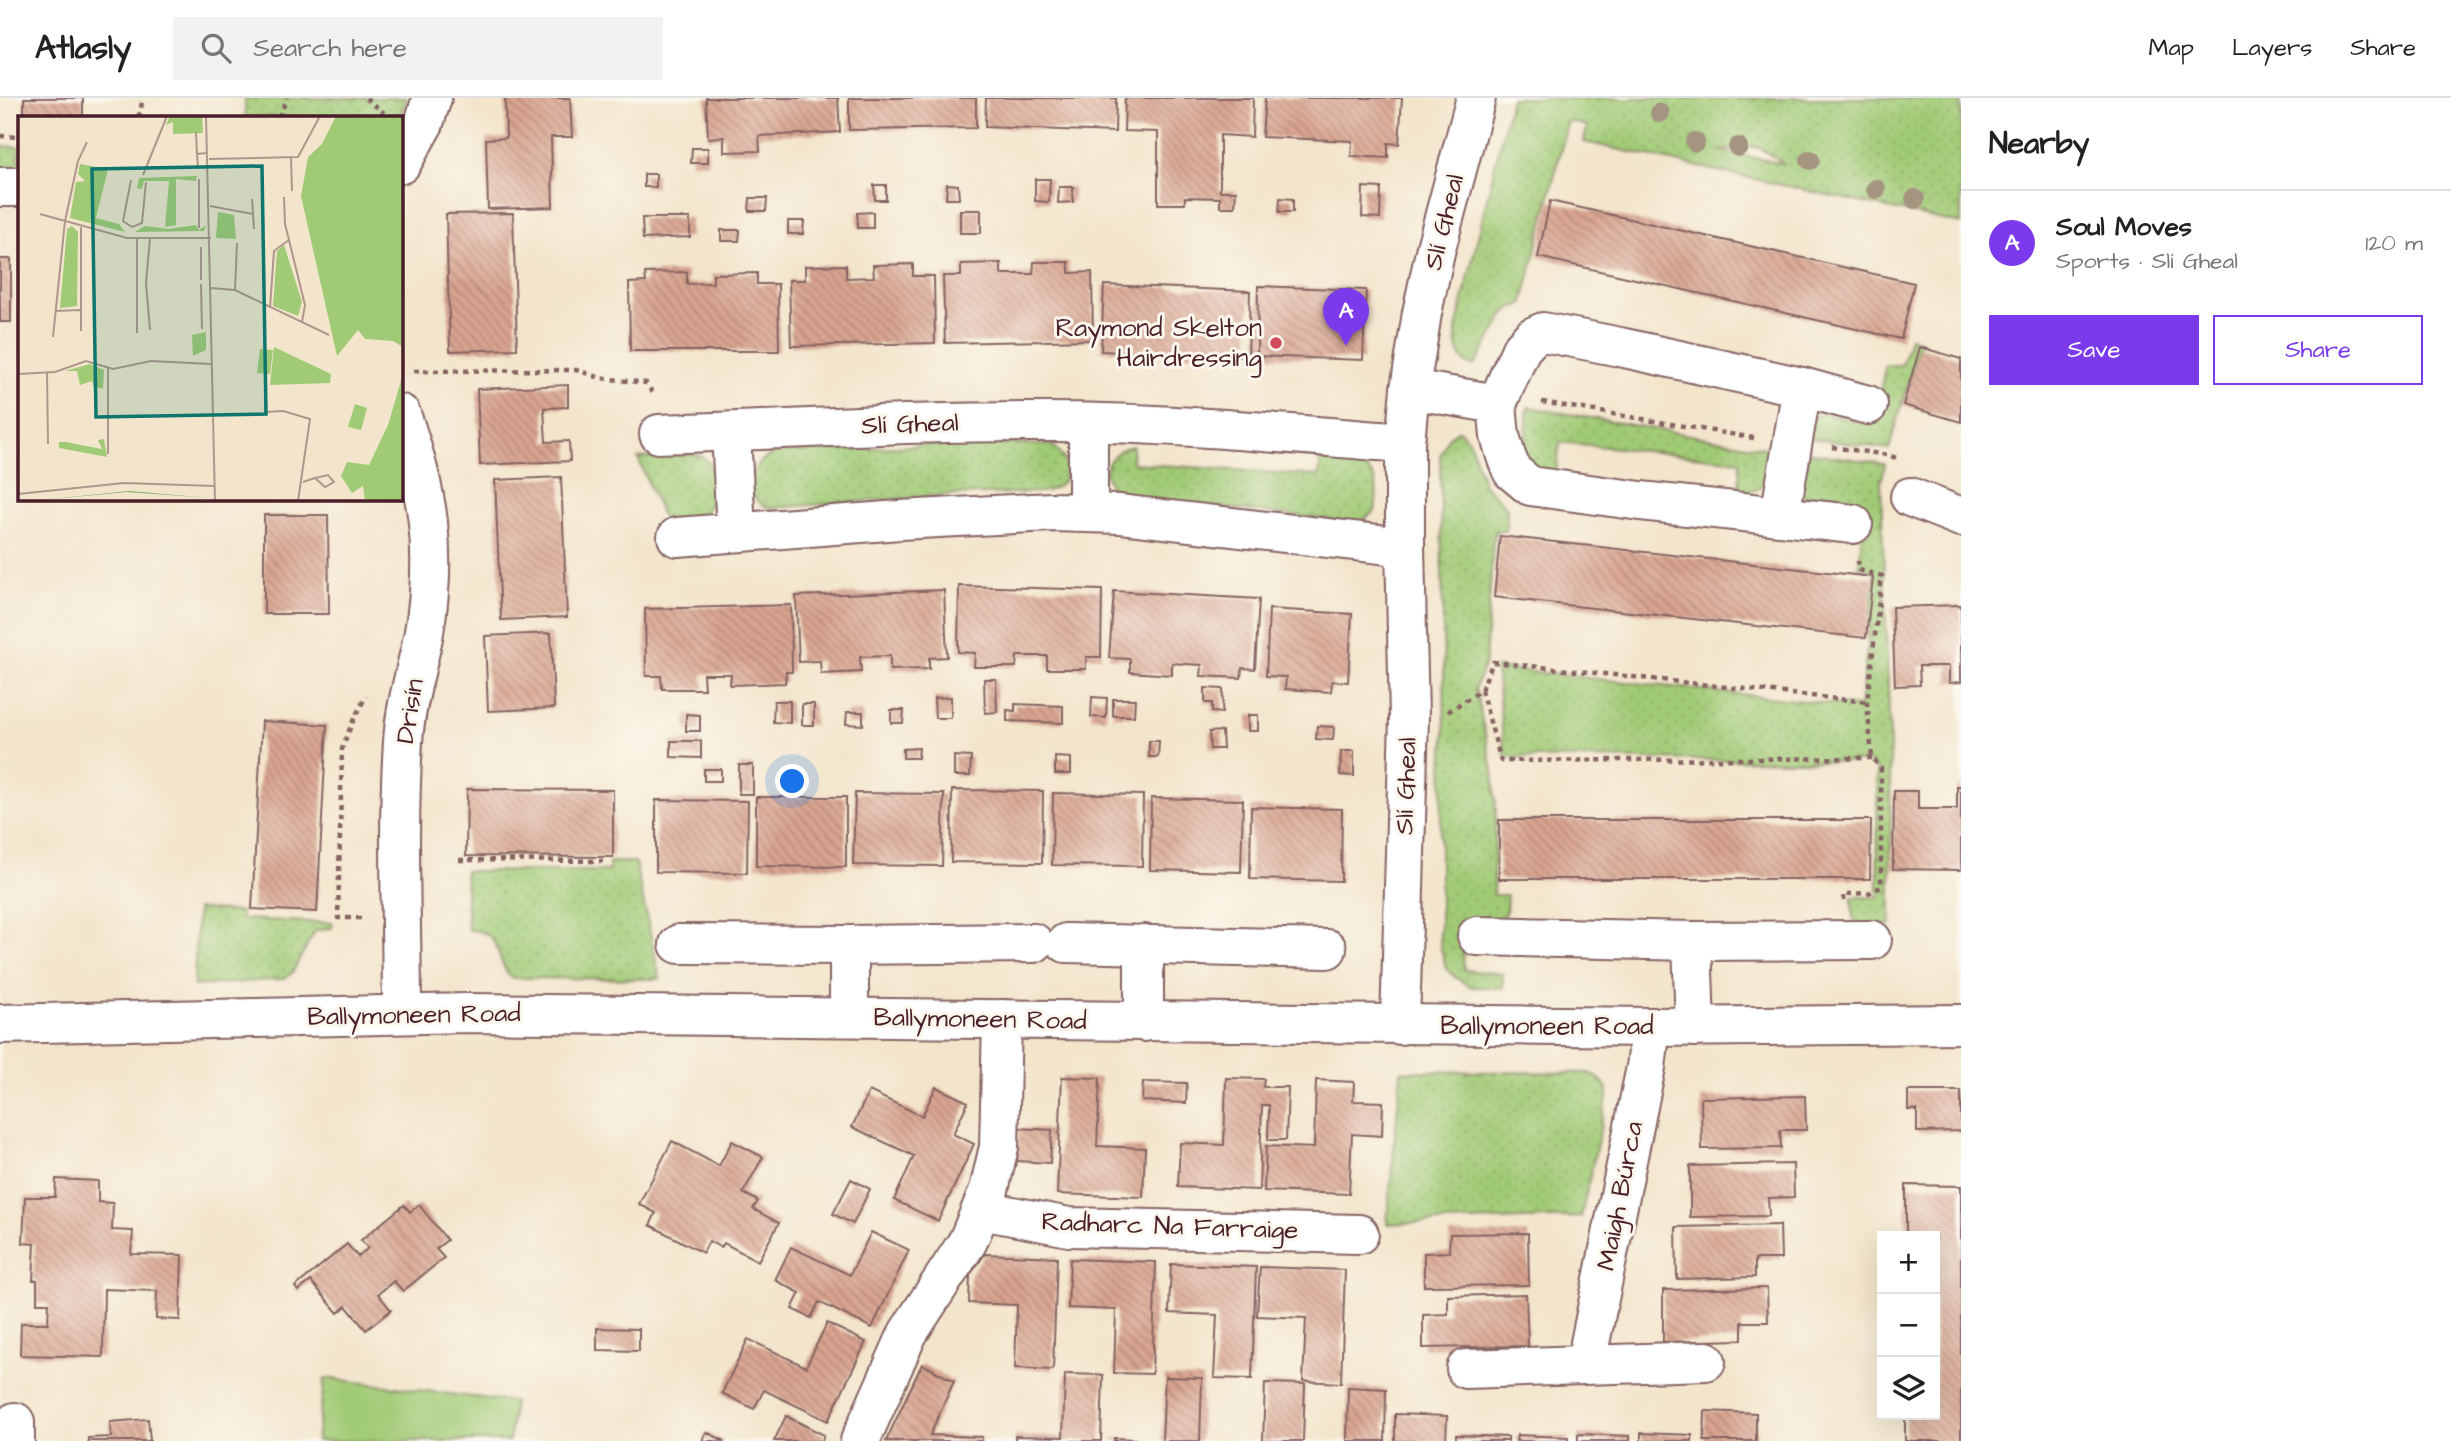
<!DOCTYPE html>
<html lang="en">
<head>
<meta charset="utf-8">
<style>
	:root { --surface:#fff; --page:#f2f2f2; --text:#222; --muted:#767676; --line:#e0e0e0; --accent:#7c3aed }
	body { margin:0; font-family:"Architects Daughter",sans-serif; background:var(--page); color:var(--text) }
	.controls { position:absolute; right:21px; bottom:21px; display:grid; overflow:hidden; border-radius:0px; box-shadow:0 7px 28px #0002 }
	.controls button { width:63px; height:63px; display:grid; place-items:center; padding:0; border:0; border-bottom:2px solid var(--line); background:var(--surface); color:var(--text); font:35px sans-serif }
	.you { position:absolute; left:793px; top:684px; width:24px; height:24px; margin:-18px; border:5px solid #fff; border-radius:50%; background:#1a73e8; box-shadow:0 0 0 10px #1a73e833 }
	.badge { display:grid; place-items:center; width:46px; height:46px; border-radius:50%; background:var(--accent); color:#fff; font-size:23px; font-weight:700 }
	.pin { position:absolute; translate:-50% -58px; filter:drop-shadow(0 2px 4px #0008) }
	.pin::after { content:''; position:absolute; top:37px; width:24px; height:21px; background:inherit; clip-path:polygon(0 0,100% 0,50% 100%) }
	.list { margin:0; padding:0; list-style:none }
	h2 { display:flex; justify-content:space-between; align-items:center; height:91px; margin:0; padding:0 28px; font-size:30px }
	h2 small { font-size:23px; font-weight:400; color:var(--muted) }
	.list li { display:grid; grid-template-columns:46px 1fr auto; gap:21px; align-items:center; box-sizing:border-box; height:105px; padding:0 28px; border-top:2px solid var(--line) }
	.list b { display:block; font-size:26px; white-space:nowrap }
	.list p { margin:0; font-size:23px; white-space:nowrap; color:var(--muted) }
	.list em { font-size:23px; font-style:normal; color:var(--muted) }
	.actions { display:flex; gap:14px; padding:21px 28px }
	.actions a { flex:1; padding:16px 0; border:2px solid var(--accent); border-radius:0px; text-align:center; font-size:24px; color:var(--accent) }
	.actions .main { background:var(--accent); color:#fff }
	.icon { flex:none; width:38px; height:38px; fill:none; stroke:currentColor; stroke-width:2; stroke-linecap:round; stroke-linejoin:round }
	.map { position:relative; flex:none; width:1961px; height:1343px; overflow:hidden }
	header { display:flex; align-items:center; gap:42px; box-sizing:border-box; height:98px; padding:0 35px; background:var(--surface); border-bottom:2px solid var(--line) }
	header strong { font-size:33px }
	nav { display:flex; gap:38px; margin-inline-start:auto; font-size:24px }
	.search { width:490px; height:63px; background:var(--page); display:flex; align-items:center; gap:18px; box-sizing:border-box; padding:0 24px; border-radius:0px; color:var(--muted); font-size:26px }
	main { display:flex }
	aside { flex:1; background:var(--surface) }
	.map>svg:first-child { display:block }
</style>
</head>
<body>
<header>
<strong>Atlasly</strong>
<div class="search"><svg class="icon" aria-label="search" viewBox="0 0 24 24"><circle cx="10" cy="10" r="6"/><path d="M15 15l6 6"/></svg>Search here</div>
<nav><a>Map</a><a>Layers</a><a>Share</a></nav>
</header>
<main>
<div class="map">
<svg width="1961" height="1343" viewBox="0 0 1961 1343">
	<defs>
		<pattern id="grass-dots" width="8" height="8" patternUnits="userSpaceOnUse" patternTransform="scale(1.75)"><rect width="8" height="8" fill="#a1ca76"/><path d="M2 2h.1M6 6h.1" fill="none" stroke="#8cad66" stroke-width="1.8" stroke-linecap="round"/></pattern>
		<pattern id="building-back-hatch" width="6" height="6" patternUnits="userSpaceOnUse" patternTransform="scale(1.75)"><rect width="6" height="6" fill="#d9a490"/><path d="M-1 5l2 2M0 0l6 6M5-1l2 2" fill="none" stroke="#b28576"/></pattern>
	</defs>
	<rect width="100%" height="100%" fill="#fbf7ec"/>
	<filter id="ink" filterUnits="userSpaceOnUse"><feTurbulence type="fractalNoise" baseFrequency=".0143" numOctaves="2"/><feDisplacementMap in="SourceGraphic" scale="14" xChannelSelector="R" yChannelSelector="G"/><feConvolveMatrix kernelMatrix="1 2 1 2 8 2 1 2 1" color-interpolation-filters="sRGB"/></filter>
	<filter id="wash" filterUnits="userSpaceOnUse"><feTurbulence type="fractalNoise" baseFrequency=".00686" numOctaves="4" result="noise"/><feDisplacementMap in="SourceGraphic" scale="28" xChannelSelector="R" yChannelSelector="G"/><feGaussianBlur stdDeviation="1.57" result="paint"/><feColorMatrix in="noise" values="0 0 0 0 0 0 0 0 0 0 0 0 0 0 0 0 0 1.4 0 .05"/><feComposite in="paint" operator="in"/></filter>
	<g filter="url(#wash)">
		<rect width="100%" height="100%" fill="#f3e5cc"/>
		<g fill="url(#grass-dots)" stroke="#767450" stroke-width="2" fill-rule="evenodd">
			<path d="M245 0H407L399 19H245Z"/>
			<path d="M1511 0H1961V126L1584 44 1587 28 1568 23 1523 205 1506 214 1477 264 1473 268C1457 263 1456 247 1456 231ZM1747 48 1760 50 1784 66 1721 53Z"/>
			<path d="M0 48 19 49V76H0Z"/>
			<path d="M1910 239 1920 243 1889 351 1809 340 1815 318 1823 315 1872 327 1886 267H1902Z"/>
			<path d="M1528 309 1771 351C1767 375 1770 397 1739 393L1740 363 1560 344 1556 375 1536 372 1524 359Z"/>
			<path d="M1459 332 1469 342 1484 387 1507 410 1506 433H1496L1493 444 1485 566 1475 590 1493 672 1496 709 1493 797H1507L1506 815 1503 822 1461 821 1464 872 1503 876V890L1471 889 1455 879 1446 870 1440 847V735L1445 634 1440 358 1448 340Z"/>
			<path d="M974 345 1052 347C1073 365 1072 388 1042 394L948 397 770 410C742 401 747 368 771 357 776 355 783 355 789 354Z"/>
			<path d="M1133 348 1132 365 1319 378 1321 360C1360 366 1384 366 1375 413L1364 421 1353 424 1131 400C1124 397 1116 393 1111 388 1097 371 1115 350 1133 348Z"/>
			<path d="M1806 354 1885 366 1881 385 1890 643 1891 827H1857L1853 821 1852 799H1878L1877 672 1869 664 1505 659 1496 570 1860 609 1875 480 1874 472 1859 469 1864 410 1810 403 1800 393Z"/>
			<path d="M693 356C697 357 701 357 704 360 719 371 717 406 702 416 692 424 676 421 663 421L638 360Z"/>
			<path d="M609 764H635L660 881 511 880C492 858 505 833 468 832L465 773H609Z"/>
			<path d="M197 811 241 814V821L333 825 332 830 315 833 292 875 283 881 194 888Z"/>
			<path d="M1401 973 1589 975C1601 981 1609 986 1607 1000L1581 1119 1387 1126Z"/>
		</g>
		<path fill="#a1ca76" stroke="#767450" stroke-width="2" d="M325 1280 514 1304 509 1343H316Z"/>
		<g id="blocks">
			<g fill="url(#building-back-hatch)">
				<path d="M24 0H83V19H36V14H24Z"/>
				<path d="M505 0H570L572 39H551L553 109 488 111 486 41 506 40Z"/>
				<path d="M706 0H838L840 34 759 38 760 53 724 54V39L708 40Z"/>
				<path d="M849 0H976V30L849 32Z"/>
				<path d="M986 0H1116L1115 34 985 29Z"/>
				<path d="M1125 0H1253L1252 39 1220 37V93H1236L1235 109H1220V100L1185 99V106H1158V34L1124 33Z"/>
				<path d="M1265 0H1402L1399 46 1388 45V60L1351 58 1352 43 1262 39Z"/>
				<path d="M692 50H708V65H691Z"/>
				<rect x="644" y="76" width="12" height="13"/>
				<path d="M1035 81H1050L1049 104 1035 103Z"/>
				<path d="M947 86 958 87 959 101H946Z"/>
				<path d="M874 87H886V102H875Z"/>
				<path d="M1059 89H1073V104L1058 105Z"/>
				<path d="M1363 89 1381 90 1380 120 1362 119Z"/>
				<path d="M750 100H767L766 113H749Z"/>
				<path d="M1280 100 1293 101V114H1279Z"/>
				<path d="M1550 103 1914 185 1901 241 1538 159Z"/>
				<rect x="960" y="112" width="21" height="23"/>
				<path d="M873 114V130H858L857 115Z"/>
				<path d="M513 115 517 251 450 253 446 116Z"/>
				<path d="M642 120H690V139L643 141Z"/>
				<path d="M788 123H804L803 136H788Z"/>
				<path d="M721 132H740L739 143H721Z"/>
				<rect x="0" y="161" width="11" height="63"/>
				<path d="M1034 164H1069V175L1092 174 1093 242 945 245 943 178H961V166L1001 165V176H1033Z"/>
				<path d="M913 166V178H934L935 245 791 248 789 182H805V168L846 167V180L874 179 873 167Z"/>
				<path d="M687 174V186L713 185V176L757 175V186H778L779 253H630L629 185 646 184 645 175Z"/>
				<path d="M1104 187 1250 193 1248 259 1101 253Z"/>
				<path d="M1258 188 1366 192 1363 262 1257 258Z"/>
				<path d="M1920 249 1961 261V324L1903 307Z"/>
				<path d="M568 287V309L544 310 546 344 569 343 570 363 480 367 477 291Z"/>
				<path d="M561 379 567 519 501 522 495 382Z"/>
				<path d="M264 417H328L329 516H264Z"/>
				<path d="M1500 438 1873 479 1866 540 1494 499Z"/>
				<path d="M959 488 1102 492 1101 559H1086V571H1047V558H1017L1016 569H974L975 555 958 554Z"/>
				<path d="M944 492 947 559 929 560V571L890 572V558L860 559 861 574 821 576 820 563 799 564 796 498Z"/>
				<path d="M1114 493 1259 501 1255 571 1242 570 1241 580 1201 578 1202 567 1185 566 1172 565V577L1130 574V561L1109 560Z"/>
				<path d="M791 507 792 574H786L785 585 730 587 731 576H703L704 591H662L661 578H646L645 511Z"/>
				<path d="M1961 507V584L1949 585V568H1919L1920 587 1895 588 1892 509Z"/>
				<path d="M1269 511 1352 516 1348 584 1332 583 1331 594 1285 591 1286 579 1266 578Z"/>
				<path d="M551 535 554 610 488 613 485 538Z"/>
				<path d="M984 581H996L997 614 985 615Z"/>
				<path d="M1205 590 1223 591 1222 615 1212 614V605H1205Z"/>
				<path d="M951 599V620H935L934 600Z"/>
				<path d="M1092 599 1107 600 1106 620 1091 619Z"/>
				<path d="M1113 601H1135L1134 618H1113Z"/>
				<path d="M774 603H790V625L773 624Z"/>
				<rect x="802" y="606" width="12" height="21"/>
				<path d="M1015 606 1063 608V625L1007 623V612L1015 613Z"/>
				<path d="M891 612H904L903 625H891Z"/>
				<path d="M847 614H863V627L846 626Z"/>
				<path d="M686 616 700 617V633H686Z"/>
				<rect x="1248" y="617" width="10" height="16"/>
				<path d="M262 623 327 627 317 814 252 811Z"/>
				<path d="M1317 628 1334 629 1333 642 1316 641Z"/>
				<path d="M1222 633 1223 651H1210L1209 634Z"/>
				<path d="M671 643H701V660L671 659Z"/>
				<path d="M1149 643H1159L1158 659H1149Z"/>
				<path d="M919 650 918 660H903V651Z"/>
				<path d="M1341 653H1354V678L1340 677Z"/>
				<path d="M954 658 971 659 970 678H954Z"/>
				<path d="M1055 659 1071 660V676H1055Z"/>
				<rect x="739" y="667" width="14" height="29"/>
				<rect x="704" y="671" width="17" height="12"/>
				<path d="M1957 688H1961V772L1893 771 1894 693H1918V711H1957Z"/>
				<path d="M467 691 613 692V759L466 758Z"/>
				<path d="M952 692 1043 693 1042 765 951 764Z"/>
				<path d="M855 695 944 696 942 768 853 767Z"/>
				<path d="M1053 695 1143 697 1142 768 1052 767Z"/>
				<path d="M756 699H846V769L756 768Z"/>
				<path d="M1151 700 1243 702 1241 774 1150 772Z"/>
				<path d="M656 702 748 703 747 775 656 774Z"/>
				<path d="M1251 709 1342 711 1341 783 1250 781Z"/>
				<path d="M1499 722H1871L1870 781H1499Z"/>
				<path d="M1062 979 1100 980 1097 1048 1145 1050 1143 1099 1057 1096Z"/>
				<path d="M1226 980 1264 981 1263 989H1288L1286 1042H1268L1269 1007H1262L1259 1092 1178 1089 1180 1045 1224 1047Z"/>
				<path d="M1316 982 1354 984 1353 1003 1383 1004 1382 1038 1352 1036 1349 1096 1264 1093 1266 1048 1314 1050Z"/>
				<path d="M1143 984 1187 985 1186 1005 1142 1003Z"/>
				<path d="M936 989 968 1004 953 1036 974 1046 938 1123 894 1102 914 1058 852 1029 869 993 922 1018Z"/>
				<path d="M1908 993H1961V1033L1917 1034V1012H1908Z"/>
				<path d="M1805 998 1806 1032H1780L1781 1050 1702 1051 1701 1000Z"/>
				<path d="M1019 1030 1052 1032 1050 1065 1017 1063Z"/>
				<path d="M672 1043 719 1068 732 1043 763 1059 743 1095 758 1103 753 1111 779 1125 758 1163 724 1145 721 1150 709 1143 703 1155 650 1127 656 1115 639 1106Z"/>
				<path d="M1793 1066 1794 1099 1768 1100 1769 1118 1690 1119V1068Z"/>
				<path d="M56 1081 98 1083V1104L113 1105 112 1132 133 1133 131 1156 182 1157 180 1222 156 1221 157 1193 104 1191 103 1259 20 1257 21 1225H48L49 1205H37V1182H33L35 1146 23 1145 25 1099H55Z"/>
				<path d="M851 1081 870 1091 853 1126 833 1116Z"/>
				<path d="M1906 1087 1961 1088V1343H1905V1317H1935V1138H1906Z"/>
				<path d="M404 1107 410 1114 419 1107 447 1142 436 1151 444 1160 403 1193 394 1183 378 1196 391 1212 366 1232 346 1208 338 1215 311 1183 298 1193 295 1189 347 1146 358 1159 368 1150 361 1142Z"/>
				<path d="M1780 1127 1781 1161H1755V1179L1677 1181 1676 1129Z"/>
				<path d="M871 1134 909 1152 872 1230 819 1204 811 1220 792 1211 800 1195 775 1182 791 1149 850 1177Z"/>
				<path d="M1528 1135 1529 1187 1424 1188V1155L1449 1154 1450 1136Z"/>
				<path d="M985 1156 1057 1159 1053 1272 1015 1270 1017 1207 969 1205 970 1177Z"/>
				<path d="M1070 1161 1156 1164 1152 1276 1114 1275 1116 1212 1068 1210Z"/>
				<path d="M1171 1166 1256 1169 1252 1281 1214 1280 1217 1217 1169 1215Z"/>
				<path d="M1260 1169 1345 1172 1341 1285 1303 1283 1306 1220 1257 1218Z"/>
				<path d="M1767 1190 1768 1224H1742V1242L1663 1244V1192Z"/>
				<path d="M1526 1196 1528 1248 1423 1250V1217L1448 1216V1198Z"/>
				<path d="M827 1225 866 1244 828 1323 764 1292 754 1311 722 1295 748 1241 806 1269Z"/>
				<path d="M597 1230 639 1231V1253L597 1252Z"/>
				<path d="M922 1266 954 1283 930 1337 982 1339V1343H886Z"/>
				<path d="M1065 1276 1103 1277 1101 1343H1015V1338L1063 1339Z"/>
				<path d="M1165 1279 1202 1280 1200 1343H1162Z"/>
				<path d="M1265 1285 1305 1286 1303 1343H1263Z"/>
				<path d="M1348 1289 1386 1291 1385 1343H1347Z"/>
				<path d="M1705 1313 1756 1315V1343H1704Z"/>
				<path d="M1395 1316 1447 1318 1446 1343H1395Z"/>
				<path d="M786 1318 824 1337 822 1343H774Z"/>
				<path d="M148 1321 150 1343H88V1340L111 1339 110 1324Z"/>
				<path d="M706 1334 725 1343H702Z"/>
				<path d="M1641 1335 1692 1337V1343H1641Z"/>
				<path d="M1578 1336 1630 1338V1343H1578Z"/>
				<path d="M1456 1337 1508 1339V1343H1456Z"/>
				<path d="M1517 1337 1568 1339V1343H1516Z"/>
				<path d="M1114 1340 1135 1341V1343H1114Z"/>
			</g>
		</g>
	</g>
	<g filter="url(#ink)">
		<use href="#blocks" fill-opacity="0" stroke="#856463" stroke-width="2"/>
		<g fill="none" stroke-linecap="round" stroke-linejoin="round">
			<defs>
				<g id="minor">
					<path d="M401 66 424 25 432 0"/>
					<path d="M0 89H19"/>
					<path d="M1410 291 1497 306"/>
					<path d="M401 316C428 393 438 453 424 534 417 571 405 607 403 644 397 734 402 825 402 915"/>
					<path d="M731 334 736 434"/>
					<path d="M659 336C788 332 917 323 1046 324 1166 324 1285 336 1405 345"/>
					<path d="M1910 399 1961 419"/>
					<path d="M1088 415V325"/>
					<path d="M1780 418 1802 289"/>
					<path d="M1853 426 1641 403 1530 388 1512 373 1506 358 1500 338 1497 306 1521 251 1532 239 1543 234 1620 249 1802 289 1868 307"/>
					<path d="M677 439 900 422 1052 414 1120 416 1405 449"/>
					<path d="M1477 838 1692 843 1872 842"/>
					<path d="M1692 843 1695 929"/>
					<path d="M1066 845 1327 851"/>
					<path d="M679 846 849 847 1034 845"/>
					<path d="M1144 846V924"/>
					<path d="M849 919V847"/>
					<path d="M0 926 466 915 1651 929 1961 926"/>
					<path d="M1400 927 1409 619 1405 449V345L1410 291 1422 215 1435 154 1476 0"/>
					<path d="M981 1112 1069 1129 1359 1136"/>
					<path d="M1586 1265 1646 969 1651 929"/>
					<path d="M1466 1271 1706 1263"/>
					<path d="M15 1324V1343"/>
					<path d="M860 1343 908 1235 968 1143 989 1092 999 1049 1002 921"/>
				</g>
			</defs>
			<use href="#minor" stroke="#856463" stroke-width="42"/>
			<g stroke="#856463" stroke-width="4.5" stroke-dasharray="5 5" stroke-linecap="butt">
				<path d="M366 0 384 15"/>
				<path d="M138 19 141 13 142 0"/>
				<path d="M279 19 287 0"/>
				<path d="M0 38 19 39"/>
				<path d="M414 273 576 272 601 280 646 285 654 297"/>
				<path d="M1542 304 1754 340"/>
				<path d="M1832 349 1888 357 1899 361"/>
				<path d="M1481 592 1501 663 1872 660"/>
				<path d="M1448 614 1481 592 1493 564 1867 604"/>
				<path d="M459 762 603 763"/>
				<path d="M1844 803V796L1869 795 1881 789V670L1872 660 1867 604 1882 478 1859 472 1858 463"/>
				<path d="M361 820H338L342 651 352 625 366 598"/>
			</g>
			<use href="#minor" stroke="#fff" stroke-width="38"/>
		</g>
		<g fill="#a49480">
			<circle cx="1660" cy="15" r="10"/>
			<circle cx="1695" cy="44" r="10"/>
			<circle cx="1738" cy="49" r="10"/>
			<circle cx="1810" cy="62" r="10"/>
			<circle cx="1876" cy="91" r="10"/>
			<circle cx="1915" cy="101" r="10"/>
		</g>
	</g>
	<circle fill="#d1495b" stroke="#fbf7ec" stroke-width="2.5" cx="1276" cy="245" r="7"/>
	<g text-anchor="middle" dominant-baseline="central" stroke-width="6" stroke-linejoin="round" paint-order="stroke">
		<g font-size="26" fill="#4a1f2b" stroke="#fbf7ec">
			<text transform="translate(1444 124) rotate(-76)">Slí Gheal</text>
			<text transform="translate(910 326) rotate(-2)">Slí Gheal</text>
			<text transform="translate(410 613) rotate(-81)">Drisín</text>
			<text transform="translate(1406 688) rotate(-88)">Slí Gheal</text>
			<text transform="translate(414 917) rotate(-1)">Ballymoneen Road</text>
			<text transform="translate(980 921) rotate(1)">Ballymoneen Road</text>
			<text x="1547" y="928">Ballymoneen Road</text>
			<text transform="translate(1620 1098) rotate(-79)">Maigh Búrca</text>
			<text transform="translate(1170 1128) rotate(2)">Radharc Na Farraige</text>
		</g>
		<g font-size="26" fill="#4a1f2b" stroke="#fbf7ec" text-anchor="end">
			<text x="1262" y="230">Raymond Skelton<tspan x="1262" dy="30">Hairdressing</tspan></text>
		</g>
	</g>
	<g transform="translate(18 18)">
		<rect width="385" height="385" fill="#f3e5cc"/>
		<path d="M152 0H184L185 17 155 18V6L148 9ZM62 48 90 53 78 102 101 108 107 116 52 102 58 66 67 65 60 58ZM179 60 178 65 158 63V109L147 111 151 65H126L124 73 119 72 121 62ZM200 96 216 99 218 123 198 122ZM178 109 181 114 188 109 186 115 117 116 127 110 150 113ZM54 110 60 116 59 190 42 192 49 113ZM266 129 284 186 280 200 255 190 259 135ZM188 216V234L175 240 174 219ZM256 231 313 258 312 267 252 269ZM72 248 86 254 85 273 75 270 74 265 62 269 59 255H47ZM86 323 89 341 41 332V326H48L84 333 80 324Z" fill="#a1ca76"/>
		<path d="M111 375 193 382 109 376 13 385Z" fill="#80ae67"/>
		<path d="M318 0H385V231L375 225 347 223 340 214 319 240 283 80 290 41 304 28ZM385 258V385H347L345 370 334 377 323 360 329 346 351 349 370 309Z" fill="#a1ca76"/>
		<path d="M242 233 255 234 252 258 239 257ZM337 288 349 292 343 314 330 311Z" fill="#a1ca76"/>
		<path fill="none" stroke="#af968c" stroke-width="2" d="M188 0 197 385M178 16 179 38M273 42 274 75M191 43 280 41 302 0M180 51 179 38 190 37M125 59 149 0M181 63V112M113 64 105 105 114 111 124 107 128 66M266 81 267 108 287 189 284 206M234 83 236 113M192 90 235 98M22 98 109 122H193M63 111V215M132 122 128 167 132 214M119 123V217M183 164V131M183 168 184 213M193 172 217 174 311 219M217 174 219 127M252 192 256 135 271 124M37 195 62 194M35 221 47 105 60 45 69 26M90 252V338M29 256 30 328M0 258 37 256 68 245 95 253 133 245 193 248M246 296 265 295 292 303 280 385M285 366 297 362 307 371 316 366 310 359 297 362M0 378 106 367 197 370"/>
		<path fill="#0f766e" fill-opacity="0.15" stroke="#0f766e" stroke-width="3.5" d="M244 50 248 298 78 301 74 53Z"/>
		<rect width="385" height="385" fill="none" stroke="#4a1f2b" stroke-width="3.5"/>
	</g>
</svg>
<div class="controls">
<button>+</button>
<button>−</button>
<button><svg class="icon" aria-label="layers" viewBox="0 0 24 24"><path d="M12 4l9 5-9 5-9-5zM3 14l9 5 9-5"/></svg></button>
</div>
<div class="you"></div>
<div class="pin badge" style="left:1346px;top:248px">A</div>
</div>
<aside>
<h2>Nearby<small></small></h2>
<ul class="list">
<li><span class="badge">A</span><div><b>Soul Moves</b><p>Sports · Slí Gheal</p></div><em>120 m</em></li>
</ul>
<div class="actions"><a class="main">Save</a><a>Share</a></div>
</aside>
</main>
</body>
</html>
